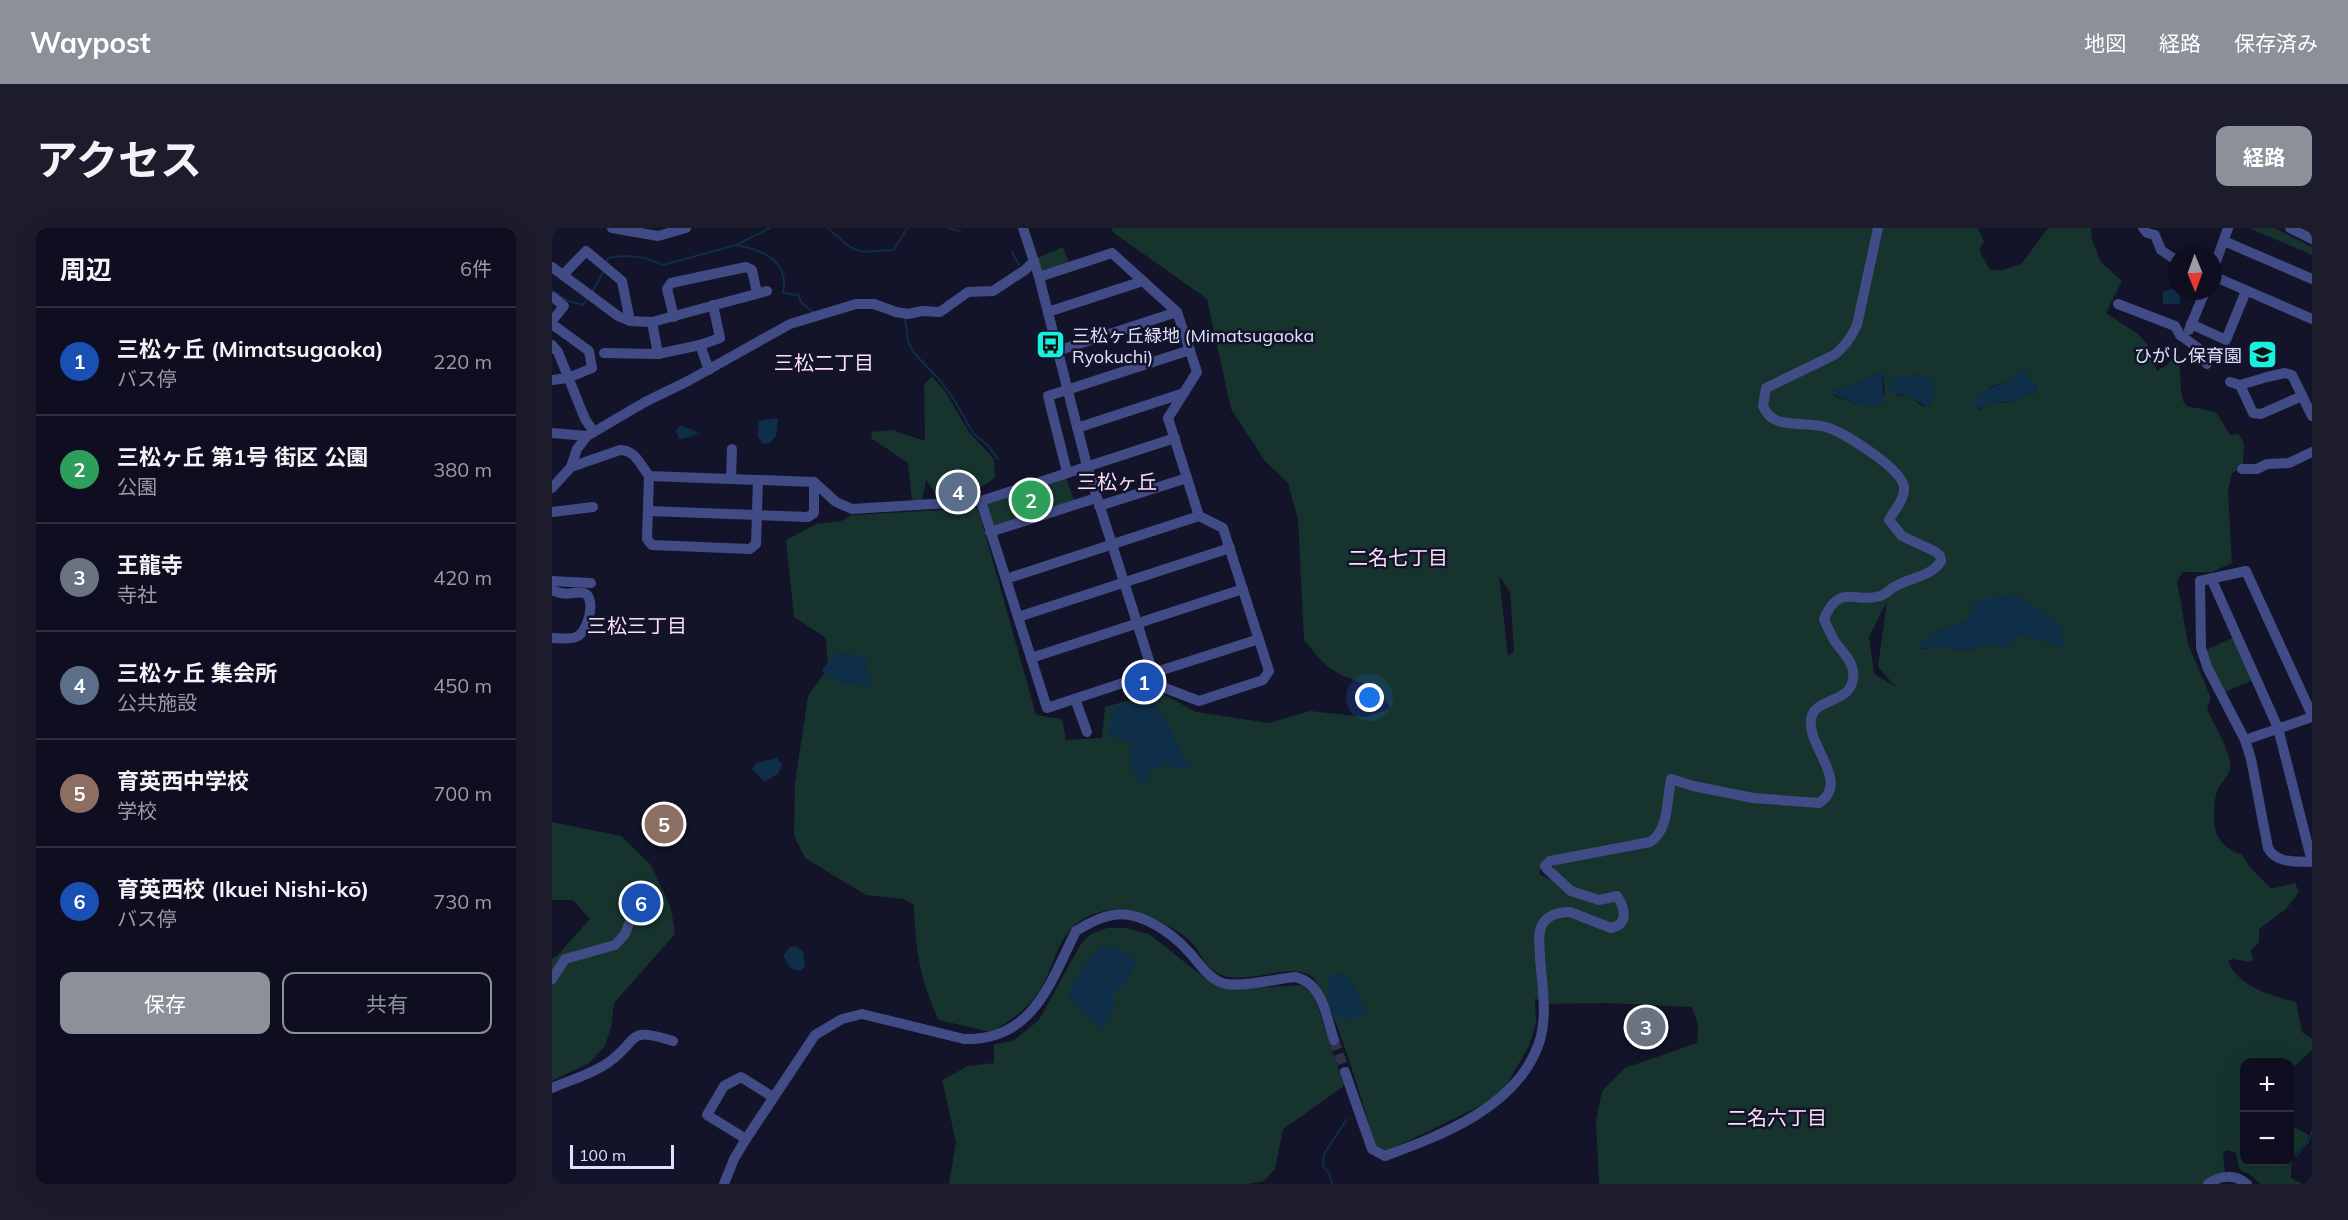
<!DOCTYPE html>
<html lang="ja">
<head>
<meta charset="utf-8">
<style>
	:root { --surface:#0e0e20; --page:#1c1c2d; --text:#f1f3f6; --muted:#9b9ca5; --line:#2e2e3e; --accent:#8c9099 }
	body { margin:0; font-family:Mulish,"Noto Sans JP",sans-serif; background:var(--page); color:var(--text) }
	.controls { position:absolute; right:18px; bottom:18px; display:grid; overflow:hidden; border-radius:12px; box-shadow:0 6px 24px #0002 }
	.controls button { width:54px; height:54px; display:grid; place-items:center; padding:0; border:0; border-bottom:2px solid var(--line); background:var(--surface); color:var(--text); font:30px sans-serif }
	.compass { position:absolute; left:1616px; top:18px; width:54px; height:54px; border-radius:50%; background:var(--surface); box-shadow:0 6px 24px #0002; rotate:179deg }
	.scale { position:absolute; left:18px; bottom:15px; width:104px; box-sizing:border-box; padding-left:6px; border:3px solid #dee0fd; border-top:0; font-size:16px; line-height:21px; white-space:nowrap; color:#dee0fd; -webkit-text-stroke:4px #13132a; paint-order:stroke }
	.you { position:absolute; left:818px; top:470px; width:21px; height:21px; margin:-15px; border:4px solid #fff; border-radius:50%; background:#1a73e8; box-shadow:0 0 0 9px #1a73e833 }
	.badge { display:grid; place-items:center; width:39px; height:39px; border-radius:50%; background:var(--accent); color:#fff; font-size:20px; font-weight:700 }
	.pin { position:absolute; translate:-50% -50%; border:3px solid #fff; box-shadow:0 2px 6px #0006 }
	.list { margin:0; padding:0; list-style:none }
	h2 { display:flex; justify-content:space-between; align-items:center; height:78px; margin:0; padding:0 24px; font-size:26px }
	h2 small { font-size:20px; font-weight:400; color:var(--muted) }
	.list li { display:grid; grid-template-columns:39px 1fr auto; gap:18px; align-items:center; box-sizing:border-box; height:108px; padding:0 24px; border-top:2px solid var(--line) }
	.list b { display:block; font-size:22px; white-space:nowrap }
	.list p { margin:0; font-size:20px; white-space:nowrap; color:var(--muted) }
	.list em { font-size:20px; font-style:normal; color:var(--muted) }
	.actions { display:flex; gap:12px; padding:18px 24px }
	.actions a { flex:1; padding:14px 0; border:2px solid var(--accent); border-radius:12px; text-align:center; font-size:21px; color:var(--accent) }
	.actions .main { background:var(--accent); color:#fff }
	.map { position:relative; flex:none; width:1760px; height:956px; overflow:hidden; border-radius:12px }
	header { display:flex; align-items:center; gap:36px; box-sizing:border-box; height:84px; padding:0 30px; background:var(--accent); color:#fff }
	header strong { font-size:28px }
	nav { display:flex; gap:33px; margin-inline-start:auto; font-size:21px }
	.intro { display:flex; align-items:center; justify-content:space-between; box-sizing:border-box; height:144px; padding:0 36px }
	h1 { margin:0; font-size:42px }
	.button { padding:15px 27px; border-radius:12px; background:var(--accent); color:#fff; font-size:21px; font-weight:700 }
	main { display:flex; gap:36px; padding:0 36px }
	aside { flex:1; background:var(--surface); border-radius:12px; box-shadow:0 6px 24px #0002 }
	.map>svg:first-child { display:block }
</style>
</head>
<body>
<header>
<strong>Waypost</strong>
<nav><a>地図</a><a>経路</a><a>保存済み</a></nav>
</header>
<div class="intro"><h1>アクセス</h1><a class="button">経路</a></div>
<main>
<aside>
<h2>周辺<small>6件</small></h2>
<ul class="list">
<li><span class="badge" style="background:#1a4fb4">1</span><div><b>三松ヶ丘 (Mimatsugaoka)</b><p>バス停</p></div><em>220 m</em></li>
<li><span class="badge" style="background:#2e9e5b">2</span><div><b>三松ヶ丘 第1号 街区 公園</b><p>公園</p></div><em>380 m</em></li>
<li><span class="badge" style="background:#6b7280">3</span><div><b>王龍寺</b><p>寺社</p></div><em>420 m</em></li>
<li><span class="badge" style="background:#5c6f8a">4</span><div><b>三松ヶ丘 集会所</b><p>公共施設</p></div><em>450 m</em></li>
<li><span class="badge" style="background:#8d6e63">5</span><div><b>育英西中学校</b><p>学校</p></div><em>700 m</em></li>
<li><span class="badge" style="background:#1a4fb4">6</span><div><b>育英西校 (Ikuei Nishi-kō)</b><p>バス停</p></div><em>730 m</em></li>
</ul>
<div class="actions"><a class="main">保存</a><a>共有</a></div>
</aside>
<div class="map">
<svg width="1760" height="956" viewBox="0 0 1760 956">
	<rect width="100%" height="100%" fill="#13132a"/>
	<g fill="#16342d" fill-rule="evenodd">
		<path d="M559 0H1426L1432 14 1427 22 1438 42H1451L1469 36 1496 0H1539L1540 12 1549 34 1570 53 1554 85 1586 106 1596 117 1605 143 1615 137 1623 129H1627L1629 162 1631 173 1636 179C1647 179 1653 183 1664 184L1678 207 1686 206 1692 215 1691 239 1680 245 1676 263 1680 335 1660 344H1631L1625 353 1636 416 1659 470 1655 481C1660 493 1682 529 1678 542 1676 548 1669 555 1666 561 1663 568 1662 577 1662 584 1661 606 1668 619 1690 627L1697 638 1719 661 1743 655 1747 664 1734 681 1707 701V714L1699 722 1701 732 1698 734 1681 731 1676 733C1684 757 1721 769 1744 774L1750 804 1760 811V822L1738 842V834H1692V934H1738V897L1757 907 1754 915 1740 929 1739 950 1751 956H1709L1696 945 1691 944 1687 940 1684 925 1675 922 1671 925 1673 944 1653 956H1047L1044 893 1050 863 1073 840 1145 815 1146 797 1140 779 1055 775 990 776 983 770 984 795 977 818 954 858 936 874 836 923 823 917C815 889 778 760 759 748 736 733 693 760 665 745 652 737 649 725 639 714 627 700 584 681 566 681 557 681 538 686 531 691 506 706 503 736 489 760 476 782 460 791 439 804L387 792C368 753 363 720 362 677L351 671 314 667 253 630 242 608 243 555 256 468 276 440 274 410 242 389 234 312 264 296 289 293 300 287 426 280 484 487 510 491 514 512 550 510 553 479 607 464 644 484 717 495 758 483 814 489 838 481C829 453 798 456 778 440 768 433 760 421 752 412L746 291 736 255 713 233 679 181 655 71 562 5ZM1471 143 1485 160 1484 164 1454 175 1440 174 1426 182 1425 170 1439 158 1454 155ZM1324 145 1331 147 1333 167 1305 176 1282 168V162L1303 156ZM1364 147 1380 152 1372 179 1356 168 1344 167 1339 152 1346 149ZM947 348 958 364 962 423 956 428ZM1335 373 1326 439 1344 459 1322 446 1317 409ZM1415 393 1508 397 1512 419 1468 406 1413 423 1398 419 1364 421 1381 404ZM1004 629 998 651 987 646 992 631Z"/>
		<path d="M1697 0H1723L1760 19V27Z"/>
		<path d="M511 19 517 36 490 43 485 30Z"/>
		<path d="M380 149 393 163 417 204 442 231 443 250 411 271H388L374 252 370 272H360L356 235 319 210 320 204 340 202 373 213 372 156Z"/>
		<path d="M512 245 523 274 442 299 434 273Z"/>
		<path d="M1682 409 1701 452 1673 464 1663 448 1654 422Z"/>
		<path d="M0 594 69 608 99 637 119 680 123 706 62 775 59 799 53 818 37 835 0 853V731L6 727 38 691 21 672H0Z"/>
		<path d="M555 700H574L597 706 653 750 686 761 749 757 762 767 792 858 731 901 723 941 712 953 696 956H397L404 914 390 852 416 838 442 835V816L461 813 487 792 527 719 537 707Z"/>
	</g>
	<g fill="#0f2e47">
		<path d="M1618 61 1628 63V76H1611V64Z"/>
		<path d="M1469 143H1471L1485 160 1483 164 1457 174H1440L1424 182 1422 175 1425 170 1436 160 1454 155Z"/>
		<path d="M1324 145H1330L1332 174 1329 177 1305 176 1280 166 1281 162 1303 156Z"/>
		<path d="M1364 147 1375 149 1384 156 1380 173 1377 180 1356 168 1340 165 1338 156 1339 152 1346 149Z"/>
		<path d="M226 190 224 208 218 215 211 216 206 209 207 193Z"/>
		<path d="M128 197 145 204 146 205 139 209 127 211 124 204Z"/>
		<path d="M1463 366 1508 397 1513 420 1468 406 1453 422 1439 415 1413 423 1398 419 1364 421 1381 404 1415 393 1423 373Z"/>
		<path d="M285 424 301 426 314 430 320 459 290 455 272 446 270 441Z"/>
		<path d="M598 470 612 489 632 528 640 537 630 541 613 536 597 545V551L588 557 576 531 580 525 578 514 556 508 560 491 558 479Z"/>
		<path d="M225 530 230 537 226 546 212 554 200 541 204 535Z"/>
		<path d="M244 718 251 723 253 739 248 743 238 740 231 728 238 719Z"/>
		<path d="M551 718C566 718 576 723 584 736L572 759H567L560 767 563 776 553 801C541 797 524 780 517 769 518 751 538 729 551 718Z"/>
		<path d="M787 745 795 746 805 762 814 785C807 790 799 792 791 790 772 788 775 763 777 749Z"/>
	</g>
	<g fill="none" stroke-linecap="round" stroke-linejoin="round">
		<g stroke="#0f2e47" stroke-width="2">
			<path d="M276 0C305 27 303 25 342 22L355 0"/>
			<path d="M397 0 409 4"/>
			<path d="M184 17C211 22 238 33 231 65L246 67 249 74 261 84"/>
			<path d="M460 24 467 37"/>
			<path d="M54 35 56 30C76 26 92 28 111 37L184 17 218 0"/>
			<path d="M0 62 14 72 31 77 35 71"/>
			<path d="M40 64 52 43"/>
			<path d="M353 90 356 112 361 124 387 151 401 170 421 205 436 218 446 231"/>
			<path d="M1744 928 1756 914 1760 904"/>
			<path d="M780 956 777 945 771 938 772 926 795 891"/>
		</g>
		<path stroke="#31324a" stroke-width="10" stroke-dasharray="10 5" stroke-linecap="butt" d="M782 812 793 844"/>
		<g stroke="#414b86" stroke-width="10">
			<path d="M60 0 106 8 134 0"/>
			<path d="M1591 0 1595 5 1603 7 1609 22 1625 33"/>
			<path d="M1738 0 1760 11"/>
			<path d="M1672 13 1760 51"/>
			<path d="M0 39 66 88 78 93 100 94 215 63"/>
			<path d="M1661 42 1676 0"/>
			<path d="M11 47 34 23 70 53 78 93"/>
			<path d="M1661 48 1760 91"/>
			<path d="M487 49 560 25 625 84 645 144 616 190 647 288 671 300 717 443 711 452 647 473 605 457 593 448"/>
			<path d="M1566 76 1623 98 1628 107 1646 120 1655 136"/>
			<path d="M496 84 591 53"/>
			<path d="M122 89 115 61 119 55 194 39 200 42 205 65"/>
			<path d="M0 93 12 78 1 69"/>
			<path d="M100 94 106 126"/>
			<path d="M0 96 37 123 40 140 16 150 0 152"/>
			<path d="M1639 96 1674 112 1694 63"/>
			<path d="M1637 102 1653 63"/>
			<path d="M0 117 6 124 33 191 42 204"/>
			<path d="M148 117 157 142"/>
			<path d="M505 123 625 84"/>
			<path d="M52 125 106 126 148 117 168 110 161 77"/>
			<path d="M1678 154 1688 157 1715 149 1733 145 1740 147 1760 188"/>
			<path d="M1688 157 1701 185 1709 186 1750 168"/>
			<path d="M525 200 632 165"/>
			<path d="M0 205 35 208"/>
			<path d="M19 239 68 222C83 222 89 237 97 248L262 254 284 274 300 281 429 273 623 210"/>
			<path d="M1690 241H1705L1715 236 1737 235 1760 224"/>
			<path d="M515 244 496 168 638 122"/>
			<path d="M97 248 95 311 100 317 198 321 204 316 206 252"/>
			<path d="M179 250 180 221"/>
			<path d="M0 260 19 239 25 221 35 208 93 174 136 153 238 96 304 76H322L344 84 356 86 370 83 388 84 416 64 441 63 473 42 482 33"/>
			<path d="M429 273 495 480 601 445 535 238 487 49 471 0"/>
			<path d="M547 278 635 250"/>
			<path d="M96 283 256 289 262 285V254"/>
			<path d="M0 284 41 279"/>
			<path d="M438 304 544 270"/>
			<path d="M1659 350 1726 500 1760 634"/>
			<path d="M454 351 647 288"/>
			<path d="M0 353 39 355"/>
			<path d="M0 362C17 370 21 362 32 365 45 370 36 405 24 409 17 412 7 410 0 410"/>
			<path d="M466 389 678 320"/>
			<path d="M479 430 691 361"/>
			<path d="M601 445 707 411"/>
			<path d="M523 471 535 504"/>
			<path d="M1760 487 1694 343 1648 353 1649 420 1656 441 1693 512 1699 531 1716 620C1724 636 1745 633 1760 634"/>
			<path d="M1693 512 1760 489"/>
			<path d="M0 751 13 731 63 717 73 706 82 683"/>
			<path d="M793 844 820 921 833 928C890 907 965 879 987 815 996 789 990 756 988 729 988 719 985 706 990 697 996 686 1007 684 1018 684L1059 700C1077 696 1073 680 1065 668L1047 672 1019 663 995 641 993 638 998 633 1098 614C1117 603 1115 570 1119 551L1141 558 1201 570 1267 575C1299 554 1255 519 1259 491 1262 468 1305 477 1301 443 1299 430 1288 422 1282 412 1278 405 1275 398 1272 391 1287 354 1304 376 1328 368 1334 366 1338 361 1344 358 1359 349 1379 349 1389 333L1388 328 1384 324 1350 308 1337 292C1343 281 1353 271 1352 259 1350 241 1294 206 1277 200 1261 194 1230 199 1219 189 1216 187 1213 182 1211 178L1214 160 1282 127C1293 119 1299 110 1305 97L1326 0"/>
			<path d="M0 860C18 852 41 846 57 834 88 811 75 798 121 813"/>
			<path d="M194 911 155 887 172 858 189 849 221 869"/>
			<path d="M172 956 182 931 194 911 263 807 290 791 310 786 412 811C481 813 498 755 524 703 535 696 548 689 561 687 588 682 620 705 637 724 648 736 657 752 674 756 693 759 723 751 743 749 771 755 774 788 782 812"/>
			<path d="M1656 956C1668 947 1683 946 1695 956"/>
		</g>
	</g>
	<defs>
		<symbol id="bus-square" viewBox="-11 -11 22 22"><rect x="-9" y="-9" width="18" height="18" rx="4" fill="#16f1df" stroke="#13132a"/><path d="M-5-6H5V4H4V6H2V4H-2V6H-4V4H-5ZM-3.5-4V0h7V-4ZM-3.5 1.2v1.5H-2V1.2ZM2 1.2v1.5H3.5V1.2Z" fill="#111"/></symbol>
		<symbol id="school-square" viewBox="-11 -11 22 22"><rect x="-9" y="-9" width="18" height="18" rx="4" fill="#16f1df" stroke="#13132a"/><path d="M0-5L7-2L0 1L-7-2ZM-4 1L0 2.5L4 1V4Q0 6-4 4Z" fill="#111"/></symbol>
	</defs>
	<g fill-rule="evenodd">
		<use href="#bus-square" x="482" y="100" width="33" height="33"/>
		<use href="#school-square" x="1694" y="110" width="33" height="33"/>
	</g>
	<g text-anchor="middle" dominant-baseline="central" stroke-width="5" stroke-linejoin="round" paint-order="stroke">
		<g font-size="18" fill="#dee0fd" stroke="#13132a" text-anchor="start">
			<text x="520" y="107">三松ヶ丘緑地 (Mimatsugaoka<tspan x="520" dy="21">Ryokuchi)</tspan></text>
			<text x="1690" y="127" text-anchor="end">ひがし保育園</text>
		</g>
		<g font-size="20" fill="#fde0f8" stroke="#13132a">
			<text x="272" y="134">三松二丁目</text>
			<text x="565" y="253">三松ヶ丘</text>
			<text x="846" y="329">二名七丁目</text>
			<text x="85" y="397">三松三丁目</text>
			<text x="1225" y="889">二名六丁目</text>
		</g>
	</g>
</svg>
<div class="controls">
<button>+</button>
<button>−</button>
</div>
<svg class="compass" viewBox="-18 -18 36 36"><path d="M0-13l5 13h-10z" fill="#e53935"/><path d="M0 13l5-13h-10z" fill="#9b9ca5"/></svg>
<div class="scale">100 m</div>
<div class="you"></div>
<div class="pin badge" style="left:592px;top:454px;background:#1a4fb4">1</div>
<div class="pin badge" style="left:479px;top:272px;background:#2e9e5b">2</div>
<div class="pin badge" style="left:1094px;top:799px;background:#6b7280">3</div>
<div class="pin badge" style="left:406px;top:264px;background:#5c6f8a">4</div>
<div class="pin badge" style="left:112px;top:596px;background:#8d6e63">5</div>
<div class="pin badge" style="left:89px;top:675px;background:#1a4fb4">6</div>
</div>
</main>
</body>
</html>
